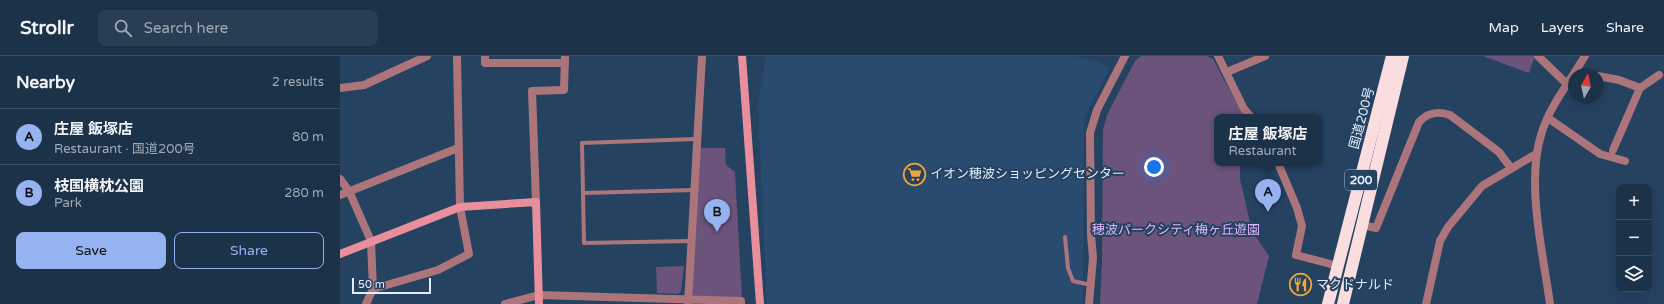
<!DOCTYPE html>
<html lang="en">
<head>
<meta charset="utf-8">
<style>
	:root { --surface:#1c3249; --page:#293e53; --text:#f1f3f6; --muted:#a0aab4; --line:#3a4d61; --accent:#95b2f1 }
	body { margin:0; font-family:"Varela Round","Noto Sans JP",sans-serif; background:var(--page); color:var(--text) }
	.controls { position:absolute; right:12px; bottom:12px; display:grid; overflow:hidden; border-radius:8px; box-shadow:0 4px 16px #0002 }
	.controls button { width:36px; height:36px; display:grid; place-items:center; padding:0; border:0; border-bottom:1px solid var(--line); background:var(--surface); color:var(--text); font:20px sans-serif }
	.compass { position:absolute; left:1228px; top:12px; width:36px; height:36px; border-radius:50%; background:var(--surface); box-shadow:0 4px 16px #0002; rotate:9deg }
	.scale { position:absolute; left:12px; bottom:10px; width:79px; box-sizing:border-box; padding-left:4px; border:2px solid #e0eefd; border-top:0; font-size:11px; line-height:14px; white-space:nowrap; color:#e0eefd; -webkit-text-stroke:3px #254261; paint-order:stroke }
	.you { position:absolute; left:814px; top:111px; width:14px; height:14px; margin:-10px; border:3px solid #fff; border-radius:50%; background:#1a73e8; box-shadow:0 0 0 6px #1a73e833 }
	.badge { display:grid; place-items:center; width:26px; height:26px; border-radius:50%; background:var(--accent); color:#111; font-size:13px; font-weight:700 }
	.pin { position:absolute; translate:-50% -33px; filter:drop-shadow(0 1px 2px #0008) }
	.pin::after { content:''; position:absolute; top:21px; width:14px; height:12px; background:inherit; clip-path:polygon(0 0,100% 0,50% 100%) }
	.popup { position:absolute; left:874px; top:58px; width:108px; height:52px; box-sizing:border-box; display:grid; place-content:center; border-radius:8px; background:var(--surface); filter:drop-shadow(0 1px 3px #0005); font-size:13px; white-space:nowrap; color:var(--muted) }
	.popup b { font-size:15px; color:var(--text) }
	.popup::after { content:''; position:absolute; left:50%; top:100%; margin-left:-8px; border:8px solid transparent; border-top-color:var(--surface) }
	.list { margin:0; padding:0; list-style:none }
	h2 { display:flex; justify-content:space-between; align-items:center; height:52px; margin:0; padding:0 16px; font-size:17px }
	h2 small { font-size:13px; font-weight:400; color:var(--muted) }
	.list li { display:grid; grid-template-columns:26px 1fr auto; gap:12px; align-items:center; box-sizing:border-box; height:56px; padding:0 16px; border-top:1px solid var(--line) }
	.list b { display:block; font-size:15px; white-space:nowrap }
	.list p { margin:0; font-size:13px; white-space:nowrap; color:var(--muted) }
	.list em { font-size:13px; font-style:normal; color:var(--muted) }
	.actions { display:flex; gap:8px; padding:12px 16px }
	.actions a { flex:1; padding:9px 0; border:1px solid var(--accent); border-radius:8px; text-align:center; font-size:14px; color:var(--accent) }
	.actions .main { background:var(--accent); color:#111 }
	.icon { flex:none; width:22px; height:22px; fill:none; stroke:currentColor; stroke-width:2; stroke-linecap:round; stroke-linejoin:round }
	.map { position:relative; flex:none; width:1324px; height:248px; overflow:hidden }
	header { display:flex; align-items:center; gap:24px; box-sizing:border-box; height:56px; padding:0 20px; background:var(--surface); border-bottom:1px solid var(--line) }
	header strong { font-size:19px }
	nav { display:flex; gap:22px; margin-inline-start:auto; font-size:14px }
	.search { width:280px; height:36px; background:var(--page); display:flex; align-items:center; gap:10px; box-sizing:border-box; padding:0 14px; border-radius:8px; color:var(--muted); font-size:15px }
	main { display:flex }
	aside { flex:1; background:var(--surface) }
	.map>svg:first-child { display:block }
</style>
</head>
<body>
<header>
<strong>Strollr</strong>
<div class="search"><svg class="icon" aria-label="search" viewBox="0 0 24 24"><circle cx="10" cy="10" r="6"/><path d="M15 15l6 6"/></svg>Search here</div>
<nav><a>Map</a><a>Layers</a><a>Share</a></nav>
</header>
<main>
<aside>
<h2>Nearby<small>2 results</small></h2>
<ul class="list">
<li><span class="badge">A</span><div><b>庄屋 飯塚店</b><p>Restaurant · 国道200号</p></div><em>80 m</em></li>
<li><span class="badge">B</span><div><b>枝国横枕公園</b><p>Park</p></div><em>280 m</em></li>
</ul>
<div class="actions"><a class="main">Save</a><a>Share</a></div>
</aside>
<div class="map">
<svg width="1324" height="248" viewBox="0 0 1324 248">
	<rect width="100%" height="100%" fill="#254261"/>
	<path fill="#294b70" d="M426 0H734L759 6 770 12 744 62 743 248H427L418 50Z"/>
	<g fill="#6b537b">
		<path d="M801 0H867L873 3 904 61H877V107H900V123L912 175 929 200 917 248H760L762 206 763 74 767 59 795 5Z"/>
		<path d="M1143 0H1195L1189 17Z"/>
		<path d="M360 92H385L386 109 395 116 402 242H357L352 239Z"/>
		<path d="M344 210 341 235 338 238 317 237 316 211Z"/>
	</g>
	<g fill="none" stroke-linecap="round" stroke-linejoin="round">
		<g stroke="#ac747b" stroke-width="4">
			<path d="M243 137 354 134"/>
			<path d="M725 181 728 212 733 225 751 229"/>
			<path d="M351 185 244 187 242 87 356 83"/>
		</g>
		<g stroke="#ac747b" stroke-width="8">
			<path d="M145 0V7H225"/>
			<path d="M878 0 904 53 911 61"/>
			<path d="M1198 0 1227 28"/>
			<path d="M887 16 925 0"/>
			<path d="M1258 20 1279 24 1300 32 1273 94"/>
			<path d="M0 32 24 29 87 0"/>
			<path d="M1300 32 1319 19"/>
			<path d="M1208 62 1260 98 1285 105"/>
			<path d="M938 107 957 152 962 170 956 199 998 210"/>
			<path d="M0 123 9 135 31 185 33 233 26 248"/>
			<path d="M0 139 118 92"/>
			<path d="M196 146 192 35 224 34 225 0"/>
			<path d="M1022 169 1036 172 1079 66C1088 56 1098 55 1110 59L1159 96 1171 112"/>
			<path d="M33 233 98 214 129 198 120 151 117 0"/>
			<path d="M165 248 199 239 401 245V248"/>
			<path d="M348 248 362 0"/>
			<path d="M749 248 753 202 751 179 750 77 757 54 785 0"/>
			<path d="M1086 248 1100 185 1108 171 1142 130 1196 98"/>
			<path d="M1210 248C1203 197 1186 128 1201 79 1209 51 1230 25 1245 0"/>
		</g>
		<g stroke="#e88f9b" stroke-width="8">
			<path d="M402 0 420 248"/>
			<path d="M0 198 120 151 196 146 199 248"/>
		</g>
		<g stroke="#f9dddf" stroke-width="12">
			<path d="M988 248 1052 0"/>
			<path d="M1003 248 1063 0"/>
		</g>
	</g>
	<defs>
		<symbol id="supermarket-ring" viewBox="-11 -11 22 22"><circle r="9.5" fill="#254261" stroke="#f0a63e" stroke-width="1.5"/><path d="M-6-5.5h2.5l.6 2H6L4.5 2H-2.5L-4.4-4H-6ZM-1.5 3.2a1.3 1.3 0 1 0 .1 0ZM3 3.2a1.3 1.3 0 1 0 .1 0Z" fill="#f0a63e"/></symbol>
		<symbol id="restaurant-ring" viewBox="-11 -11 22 22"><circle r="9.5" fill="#254261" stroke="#f0a63e" stroke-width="1.5"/><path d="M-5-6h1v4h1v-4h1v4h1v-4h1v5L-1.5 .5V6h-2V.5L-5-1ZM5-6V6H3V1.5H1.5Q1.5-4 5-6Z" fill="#f0a63e"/></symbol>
	</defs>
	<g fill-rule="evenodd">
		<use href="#supermarket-ring" x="562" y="106" width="25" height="25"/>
		<use href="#restaurant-ring" x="948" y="216" width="25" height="25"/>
	</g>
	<g text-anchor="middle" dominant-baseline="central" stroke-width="4" stroke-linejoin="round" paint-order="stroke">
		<rect fill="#254261" stroke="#a8bace" stroke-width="1" x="1005" y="114" width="32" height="20" rx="3"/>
		<g font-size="12" font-weight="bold" fill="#e0eefd">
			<text x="1021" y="124">200</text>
		</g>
		<g font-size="13" fill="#e0eefd" stroke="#254261">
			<text transform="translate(1022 62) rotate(-75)">国道200号</text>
		</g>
		<g font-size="13" fill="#e0eefd" stroke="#254261" text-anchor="start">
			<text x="590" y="118">イオン穂波ショッピングセンター</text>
			<text x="976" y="229">マクドナルド</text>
		</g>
		<g font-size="13" fill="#e0b6fb" stroke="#254261">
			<text x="836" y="174">穂波パークシティ梅ヶ丘遊園</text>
		</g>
	</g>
</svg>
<div class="controls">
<button>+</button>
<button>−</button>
<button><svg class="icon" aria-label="layers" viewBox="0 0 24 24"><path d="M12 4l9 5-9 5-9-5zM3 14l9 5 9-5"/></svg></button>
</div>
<svg class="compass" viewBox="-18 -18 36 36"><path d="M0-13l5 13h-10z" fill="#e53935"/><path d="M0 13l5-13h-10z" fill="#a0aab4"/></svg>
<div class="scale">50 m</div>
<div class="you"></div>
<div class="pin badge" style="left:928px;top:156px">A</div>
<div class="popup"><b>庄屋 飯塚店</b>Restaurant</div>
<div class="pin badge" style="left:377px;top:176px">B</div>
</div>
</main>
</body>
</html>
